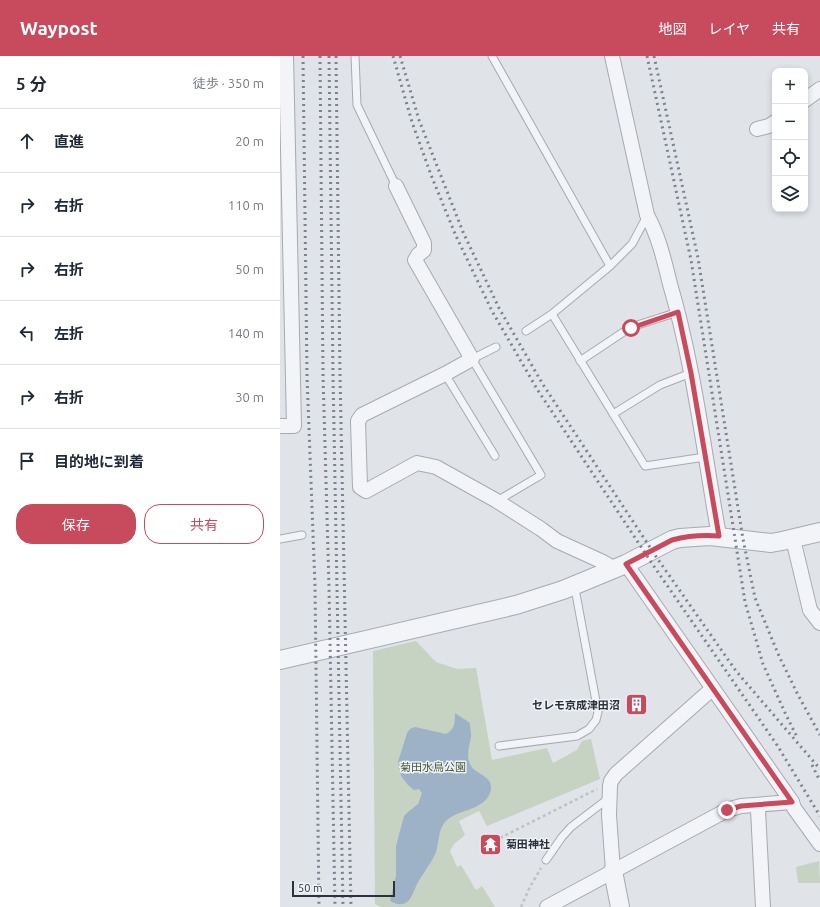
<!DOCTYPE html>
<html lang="ja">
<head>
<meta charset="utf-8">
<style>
	:root { --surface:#fff; --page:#f2f2f3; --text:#1f2937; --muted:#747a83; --line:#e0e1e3; --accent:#c74b5d }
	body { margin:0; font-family:Ubuntu,"Noto Sans JP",sans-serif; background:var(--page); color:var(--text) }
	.controls { position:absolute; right:12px; top:12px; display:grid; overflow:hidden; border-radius:8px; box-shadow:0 2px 6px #0003 }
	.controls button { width:36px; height:36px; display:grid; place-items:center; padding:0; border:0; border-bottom:1px solid var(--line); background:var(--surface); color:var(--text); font:20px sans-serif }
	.scale { position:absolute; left:12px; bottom:10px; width:103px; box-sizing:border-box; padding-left:4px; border:2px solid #2a313f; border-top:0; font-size:11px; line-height:14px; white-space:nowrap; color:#2a313f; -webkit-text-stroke:3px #f0f2f6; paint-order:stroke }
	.stop { position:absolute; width:12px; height:12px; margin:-9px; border:3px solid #c74b5d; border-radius:50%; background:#fff }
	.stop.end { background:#c74b5d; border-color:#fff; box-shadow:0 1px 4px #0008 }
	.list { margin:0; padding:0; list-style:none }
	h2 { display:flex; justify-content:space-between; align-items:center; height:52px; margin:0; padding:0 16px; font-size:17px }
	h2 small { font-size:13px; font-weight:400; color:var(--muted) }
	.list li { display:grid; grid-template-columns:26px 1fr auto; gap:12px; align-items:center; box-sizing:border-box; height:64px; padding:0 16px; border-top:1px solid var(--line) }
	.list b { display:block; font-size:15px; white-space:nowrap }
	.list em { font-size:13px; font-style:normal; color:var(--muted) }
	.actions { display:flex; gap:8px; padding:12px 16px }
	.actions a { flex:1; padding:9px 0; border:1px solid var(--accent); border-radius:16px; text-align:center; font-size:14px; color:var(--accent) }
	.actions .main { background:var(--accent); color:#fff }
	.icon { flex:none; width:22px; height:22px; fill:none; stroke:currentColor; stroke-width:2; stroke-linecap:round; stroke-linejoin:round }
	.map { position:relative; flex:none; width:540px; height:851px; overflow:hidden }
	header { display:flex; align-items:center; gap:24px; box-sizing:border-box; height:56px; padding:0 20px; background:var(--accent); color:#fff }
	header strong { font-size:19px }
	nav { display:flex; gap:22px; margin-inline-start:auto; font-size:14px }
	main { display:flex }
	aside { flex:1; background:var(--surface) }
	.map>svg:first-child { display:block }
</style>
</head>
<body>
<header>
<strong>Waypost</strong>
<nav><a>地図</a><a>レイヤ</a><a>共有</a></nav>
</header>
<main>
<aside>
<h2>5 分<small>徒歩 · 350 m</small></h2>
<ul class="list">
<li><svg class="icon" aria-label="ahead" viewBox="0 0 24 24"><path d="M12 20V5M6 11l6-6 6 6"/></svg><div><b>直進</b></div><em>20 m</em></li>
<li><svg class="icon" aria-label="right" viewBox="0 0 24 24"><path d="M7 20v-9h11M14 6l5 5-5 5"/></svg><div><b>右折</b></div><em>110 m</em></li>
<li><svg class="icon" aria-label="right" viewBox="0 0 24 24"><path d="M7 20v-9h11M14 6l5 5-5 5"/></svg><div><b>右折</b></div><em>50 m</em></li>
<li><svg class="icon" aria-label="left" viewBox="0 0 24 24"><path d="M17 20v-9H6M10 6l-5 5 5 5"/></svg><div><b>左折</b></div><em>140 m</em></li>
<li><svg class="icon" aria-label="right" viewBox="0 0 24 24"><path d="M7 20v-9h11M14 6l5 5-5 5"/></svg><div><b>右折</b></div><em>30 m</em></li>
<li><svg class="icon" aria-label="arrive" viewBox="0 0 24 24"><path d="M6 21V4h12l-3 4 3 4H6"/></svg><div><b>目的地に到着</b></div></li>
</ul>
<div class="actions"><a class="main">保存</a><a>共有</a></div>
</aside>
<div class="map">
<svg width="540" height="851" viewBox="0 0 540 851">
	<rect width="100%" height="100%" fill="#e0e3e8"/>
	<g fill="#c6d2c2">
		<path d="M136 585 156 606 177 613 196 612 212 704 267 692 273 707 297 694 302 685 311 683 320 723 207 770 199 755 179 765 185 779 174 788 170 795 177 811 181 809 196 834 202 830 215 851H101L95 848 93 595Z"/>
		<path d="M539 805 540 827H518L516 811Z"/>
	</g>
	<path fill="#9db1c7" d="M175 657 190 667C190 671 191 676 191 680 190 689 185 700 191 710 197 719 216 721 210 737 202 757 173 752 163 769 158 777 159 787 156 796 151 808 142 818 136 830 134 835 131 843 127 846 121 850 116 848 110 845L116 820V790L124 760 128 756 138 748 142 737 139 733 134 734 128 729 121 720 118 706 127 677 130 673 135 671 166 678C175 673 175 667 175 657Z"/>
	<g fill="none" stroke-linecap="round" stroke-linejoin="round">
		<defs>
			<g id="service">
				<path d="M75 0 77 49 116 130"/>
				<path d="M212 0 330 210"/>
				<path d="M272 258 365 410 425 401"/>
				<path d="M246 275 272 258 330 210 352 188 367 160"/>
				<path d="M216 291 192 303 261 419 217 445"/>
				<path d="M300 305 351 271 398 256"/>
				<path d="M165 318 215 400"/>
				<path d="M333 358 380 329 411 317"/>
				<path d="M0 483 22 479"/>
				<path d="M219 690 297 680 309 673 316 664 318 656 296 538 293 530"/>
				<path d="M266 804 282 781 291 771 329 742"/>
			</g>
			<g id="minor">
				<path d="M332 0 367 159C379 181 384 204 390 228 414 310 424 396 439 480"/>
				<path d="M525 44 540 33"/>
				<path d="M477 73 489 70 495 66"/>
				<path d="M116 130 144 187V194L138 199 135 204 192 303 165 318 82 359 78 365 80 431 86 435 137 407 156 411 217 445 261 473 277 485 323 506 333 512"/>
				<path d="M0 370H14L6 0"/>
				<path d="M513 483 530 554 540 567"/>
				<path d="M346 508 512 746 514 752 540 788"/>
				<path d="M479 749 478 754 483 851"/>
				<path d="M333 815 329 759 330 730 331 725 336 718 432 633"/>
				<path d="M267 851 447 754 461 750 512 746"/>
			</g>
			<g id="tertiary">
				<path d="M0 604 236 549 283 534 346 508 392 484 400 482 430 480 491 487 502 485 540 476"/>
				<path d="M333 815 340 851"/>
			</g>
		</defs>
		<use href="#service" stroke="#a6aab2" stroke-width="9"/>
		<use href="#minor" stroke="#a6aab2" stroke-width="16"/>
		<use href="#tertiary" stroke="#a6aab2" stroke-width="20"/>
		<g stroke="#bfc1c7" stroke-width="2.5" stroke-dasharray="3 3" stroke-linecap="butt">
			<path d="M220 782 317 733"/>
			<path d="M241 851 250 831 261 812"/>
		</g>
		<use href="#service" stroke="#f3f4f7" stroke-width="7"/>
		<use href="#minor" stroke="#f3f4f7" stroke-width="14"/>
		<use href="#tertiary" stroke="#f3f4f7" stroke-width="18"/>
		<g stroke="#7a8391" stroke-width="3" stroke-dasharray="2 4" stroke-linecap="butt">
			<path d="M23 0 27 320 35 530 39 851"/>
			<path d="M40 0 43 319 49 530 55 851"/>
			<path d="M49 0 53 319 63 851"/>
			<path d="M56 0 60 319 71 851"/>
			<path d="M113 0 132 66 151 119 176 180 212 255 257 333 371 506 497 689 540 760"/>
			<path d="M120 0 139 64 183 176 219 252 262 327 377 502 456 615 540 713"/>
			<path d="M367 0 411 204 465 546 483 608 506 659 517 681"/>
			<path d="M374 0 418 202 463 483 475 542 499 600 518 639 540 679"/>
			<path d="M532 709 540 725"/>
		</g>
	</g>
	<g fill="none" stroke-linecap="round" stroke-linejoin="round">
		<path stroke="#c74b5d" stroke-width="5" d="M351 272 398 256 411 317 439 480C424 479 407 480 392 484L346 508 512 746 461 750 447 754"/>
	</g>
	<defs>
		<symbol id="building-square" viewBox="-11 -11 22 22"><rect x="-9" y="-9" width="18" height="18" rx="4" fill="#c74b5d" stroke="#f0f2f6"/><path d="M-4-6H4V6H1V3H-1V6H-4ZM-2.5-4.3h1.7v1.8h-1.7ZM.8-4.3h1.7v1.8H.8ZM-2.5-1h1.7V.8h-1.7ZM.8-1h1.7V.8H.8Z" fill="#fff"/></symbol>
		<symbol id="temple-square" viewBox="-11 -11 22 22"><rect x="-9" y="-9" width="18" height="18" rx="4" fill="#c74b5d" stroke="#f0f2f6"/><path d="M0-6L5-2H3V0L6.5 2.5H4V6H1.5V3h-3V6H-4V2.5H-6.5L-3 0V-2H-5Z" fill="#fff"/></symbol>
	</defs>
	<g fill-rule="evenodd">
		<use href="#building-square" x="344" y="636" width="25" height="25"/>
		<use href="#temple-square" x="198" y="776" width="25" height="25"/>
	</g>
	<g text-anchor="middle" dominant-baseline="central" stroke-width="3" stroke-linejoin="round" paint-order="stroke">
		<g font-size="11" font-weight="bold" fill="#2a313f" stroke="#f0f2f6" text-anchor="end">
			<text x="340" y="649">セレモ京成津田沼</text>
			<text x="226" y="788" text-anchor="start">菊田神社</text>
		</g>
		<g font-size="11" fill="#3e5a38" stroke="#f0f2f6">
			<text x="153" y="711">菊田水鳥公園</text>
		</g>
	</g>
</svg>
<div class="controls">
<button>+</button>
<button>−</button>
<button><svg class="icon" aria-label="locate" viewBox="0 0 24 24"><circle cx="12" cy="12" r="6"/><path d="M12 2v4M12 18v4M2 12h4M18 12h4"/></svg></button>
<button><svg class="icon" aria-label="layers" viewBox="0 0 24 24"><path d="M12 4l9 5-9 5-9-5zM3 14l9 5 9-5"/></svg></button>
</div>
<div class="scale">50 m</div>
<div class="stop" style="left:351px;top:272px"></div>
<div class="stop end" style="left:447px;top:754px"></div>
</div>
</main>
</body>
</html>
